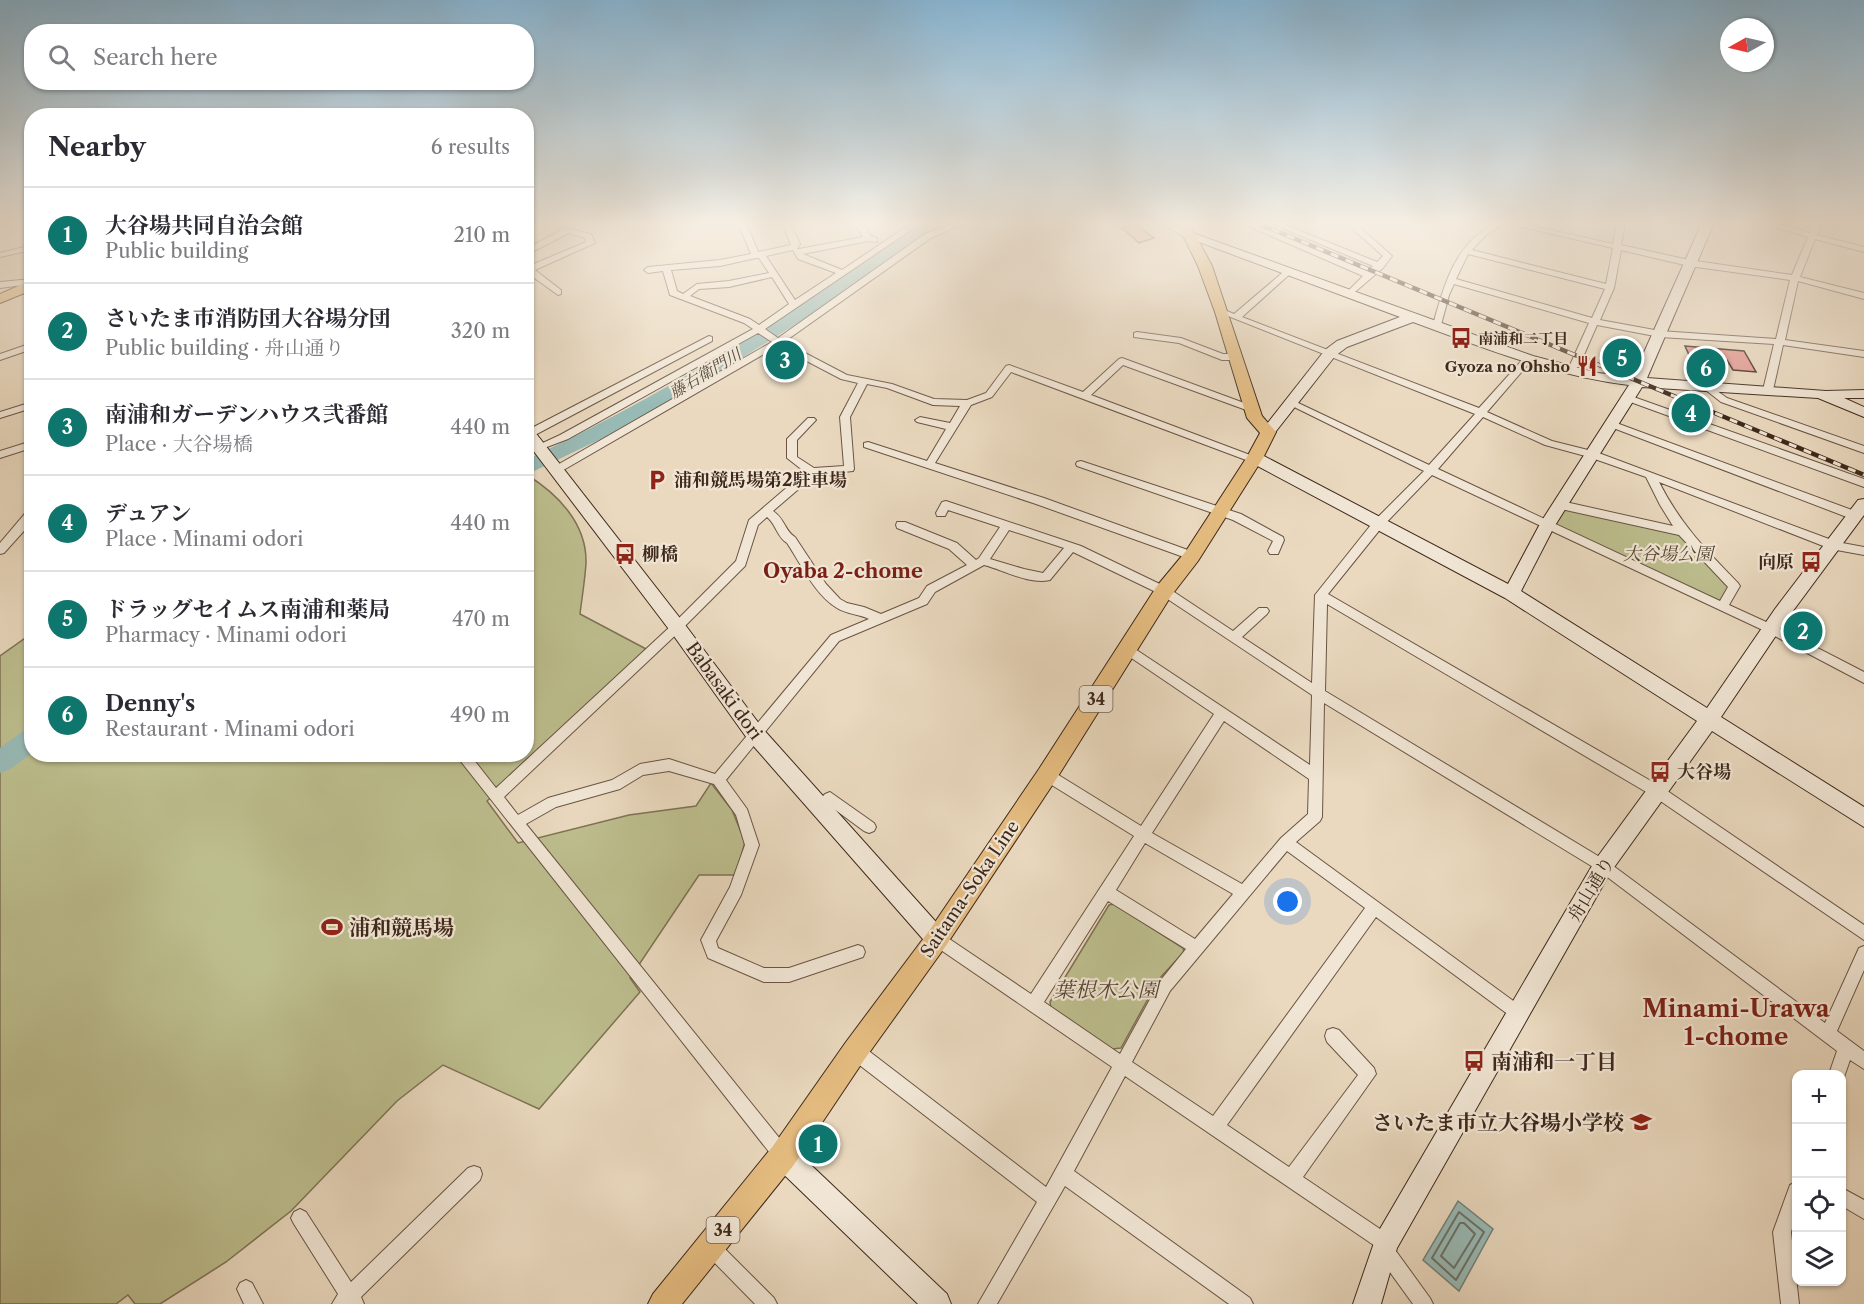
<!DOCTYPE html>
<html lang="en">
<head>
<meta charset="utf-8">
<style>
	:root { --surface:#fff; --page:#f2f2f3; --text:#2b2b33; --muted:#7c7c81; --line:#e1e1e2; --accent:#0f766e }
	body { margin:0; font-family:"Libre Caslon Text","Noto Serif JP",serif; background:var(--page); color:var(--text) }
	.controls { position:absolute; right:18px; bottom:18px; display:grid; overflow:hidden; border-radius:12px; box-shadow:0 2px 4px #0004 }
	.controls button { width:54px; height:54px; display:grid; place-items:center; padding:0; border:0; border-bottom:2px solid var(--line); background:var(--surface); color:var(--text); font:30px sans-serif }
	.compass { position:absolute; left:1720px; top:18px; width:54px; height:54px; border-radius:50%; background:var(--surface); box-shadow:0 2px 4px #0004; rotate:262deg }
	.you { position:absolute; left:1288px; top:902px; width:21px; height:21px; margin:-15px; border:4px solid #fff; border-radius:50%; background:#1a73e8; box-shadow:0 0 0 9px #1a73e833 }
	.badge { display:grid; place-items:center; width:39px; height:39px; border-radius:50%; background:var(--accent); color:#fff; font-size:20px; font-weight:700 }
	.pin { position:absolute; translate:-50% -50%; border:3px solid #fff; box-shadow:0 2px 6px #0006 }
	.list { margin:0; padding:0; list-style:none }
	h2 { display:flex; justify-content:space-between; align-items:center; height:78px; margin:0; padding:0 24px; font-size:26px }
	h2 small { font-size:20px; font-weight:400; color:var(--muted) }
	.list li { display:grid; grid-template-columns:39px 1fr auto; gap:18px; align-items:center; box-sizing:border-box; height:96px; padding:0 24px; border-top:2px solid var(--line) }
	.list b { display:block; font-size:22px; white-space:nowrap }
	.list p { margin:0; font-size:20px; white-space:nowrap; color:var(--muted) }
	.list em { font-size:20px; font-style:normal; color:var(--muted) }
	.icon { flex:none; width:33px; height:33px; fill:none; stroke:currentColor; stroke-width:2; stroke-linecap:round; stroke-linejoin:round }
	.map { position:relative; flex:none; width:1864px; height:1304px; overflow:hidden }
	.search { position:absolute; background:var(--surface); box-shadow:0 2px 4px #0004; left:24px; top:24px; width:510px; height:66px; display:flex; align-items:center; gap:15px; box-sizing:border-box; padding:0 21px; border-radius:24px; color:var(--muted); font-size:22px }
	.panel { position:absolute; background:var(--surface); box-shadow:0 2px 4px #0004; left:24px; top:108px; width:510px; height:654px; border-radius:24px }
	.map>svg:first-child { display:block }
</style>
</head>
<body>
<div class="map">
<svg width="1864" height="1304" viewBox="0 0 1864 1304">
	<rect width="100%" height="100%" fill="#ead9bf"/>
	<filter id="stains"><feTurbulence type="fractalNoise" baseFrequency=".00333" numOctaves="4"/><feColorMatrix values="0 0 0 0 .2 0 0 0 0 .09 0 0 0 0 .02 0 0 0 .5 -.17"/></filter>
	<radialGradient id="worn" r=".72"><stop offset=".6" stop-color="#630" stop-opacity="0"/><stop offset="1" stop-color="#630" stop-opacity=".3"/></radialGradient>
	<g fill="#bdbe8e" stroke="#7e7354" stroke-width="1.5">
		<path d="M527 475C558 494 587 524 586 563 585 580 582 597 580 614L648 650 487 801 518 843 629 815 696 806 711 783 732 810 745 842 736 875H699L630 978 640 992 539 1109 443 1065 397 1101 291 1211 226 1262 160 1304H135L128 1295 116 1304H0V656L31 634 32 754H526Z"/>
		<path d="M1561 505 1683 532 1734 586 1722 607 1547 526Z"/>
		<path d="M1114 904 1183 948 1184 952 1159 979 1121 1048 1112 1049 1051 1008 1050 1002 1109 905Z"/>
	</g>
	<path fill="#98bab5" stroke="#748077" stroke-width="1.5" d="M1458 1201 1493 1229 1459 1291 1423 1260Z"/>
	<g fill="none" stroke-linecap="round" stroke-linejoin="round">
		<g stroke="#6b7168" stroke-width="2">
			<path d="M1459 1212 1484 1232 1456 1280 1432 1258Z"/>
			<path d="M1460 1223H1464L1475 1234 1454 1268 1441 1256Z"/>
		</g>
		<g fill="#98bab5" fill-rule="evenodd">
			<path d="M923 223H943L812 314 710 378 605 437 526 475V460C621 415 711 364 798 307 840 280 879 248 923 223Z"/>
			<path d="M32 729V753L9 770 0 773V748L23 731Z"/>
		</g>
	</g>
	<g fill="#e59992" stroke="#3e281b" stroke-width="1.5">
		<path d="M1136 224 1154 238 1139 243 1122 228Z"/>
		<path d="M1685 346 1744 351 1756 372 1733 370 1727 360 1690 357Z"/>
		<path d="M778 349 803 362 788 371 764 357Z"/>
	</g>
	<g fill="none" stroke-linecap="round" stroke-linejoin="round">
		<defs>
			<g id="street">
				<path d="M27 223H32V231L28 229Z"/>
				<path d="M738 223H746L758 252 791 245 782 223H790L800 244 797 249H799L863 237 855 223H863L871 236 877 238V242L868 241 803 254 842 270 912 223H921L765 329 778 338 925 234 954 223H965L931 238 784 342 847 375 892 384 934 399 967 400 986 393 1006 366 1009 365 1083 392 1119 359 1122 358 1255 407 1257 409 1252 412 1249 411 1123 365 1091 395 1258 458 1259 460 1254 463 1011 372 992 397 971 405 935 463 1044 498 1196 553 1198 556 1196 559 1192 560 1036 504 864 447V443L868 442 927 461 946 429 917 422 915 420 920 417 950 423 960 406 933 405 887 388 867 384 850 417 854 469 853 471 815 475 773 511C785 519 785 531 795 537L826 584 840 599 847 603 864 607 881 614 919 598 927 586 967 565 949 549 897 528 896 525 897 522H905L957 543 976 560 979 558 1000 527 948 510 945 516H937L936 513 942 502 946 501 1081 546 1168 588 1233 631 1259 608H1267L1269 611 1267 614 1242 637 1312 683 1315 595 1374 521 1424 471 1286 403 1288 401H1294L1429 465 1475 414 1218 312 1222 309 1234 314 1288 268 1291 269V273L1242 317 1479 408 1525 357H1531V361L1487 412 1552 441 1596 452 1837 542 1864 547V555L1831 549 1659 482C1681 525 1705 549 1738 583L1740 586 1729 605 1775 626 1864 672V683L1767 632 1432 475 1382 527 1328 594 1663 788 1864 925V940L1653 796 1327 604 1325 691 1608 862 1825 1023 1859 948 1864 946V970L1837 1031 1864 1051V1069L1850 1060 1843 1080 1842 1074H1829L1837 1051 1598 870 1324 703 1322 817 1320 821 1296 842 1523 1008 1526 1013 1523 1018 1518 1021 1513 1018 1376 917 1227 1125 1289 1167 1358 1075 1327 1042 1325 1036 1327 1030 1333 1028 1339 1030 1374 1068 1376 1074 1303 1177 1392 1237 1395 1243 1393 1247 1430 1298 1433 1304H1413L1379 1257 1376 1251 1378 1248 1125 1076 1074 1171 1250 1298 1253 1304H1229L1065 1186 997 1304H978L1037 1202 849 1057 847 1051 849 1045 855 1043 861 1045 1046 1187 1112 1067 932 944 930 939 932 934 937 932 942 934 1031 994 1134 836 1042 779 1040 775 1042 771 1047 769 1052 771 1141 826 1214 714 1124 653 1122 650 1124 647H1132L1310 765 1312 695 1160 594 1073 552 1050 580C1029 585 1004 570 984 565L935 592 927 604 839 641 726 780 747 809 759 845 741 895 716 941 718 948 764 968H789L858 945 863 947 865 952 863 957 789 982H764L708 958 701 940 730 887 745 845 736 815 714 784 669 771 643 775 620 789 556 807 526 824 789 1150 791 1156 789 1162 783 1164 777 1162 459 759 462 754 470 755 496 788 673 624 736 561 749 520 805 472 787 458V439L808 418H814L816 420 797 440V457L814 468 844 466 840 417 858 383 841 379 778 346 560 472H552L551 470 552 468 772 342 758 333 568 439 539 450 534 447 560 435 753 329 744 323 670 295 663 271 648 273 644 270 648 267 720 260 751 254ZM793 250 798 259 836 273 795 300 766 256ZM756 258H759L769 273 729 281 697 284 683 294 677 291 671 270 720 266ZM772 277 789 304 759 325 750 319 690 296 699 289 729 287ZM1483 417 1545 445 1589 457 1646 477 1660 505 1673 526 1561 501 1556 505 1561 509 1679 535 1728 587 1720 601 1438 469ZM767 517C776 524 777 537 787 543 801 564 815 595 837 608 846 614 859 614 869 619L831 635 715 774 669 759 640 764 612 780 548 798 518 815 504 797 681 630 745 566 758 525ZM1009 530 1064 548 1043 573 1024 569 990 559ZM1224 721 1309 779 1308 814 1281 838 1242 884 1152 833ZM1145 843 1233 894 1195 939 1116 890ZM1287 851 1365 908 1213 1116 1132 1062 1170 991ZM1108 901 1186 949 1160 981 1120 1054 1044 1002Z"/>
				<path d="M1160 223H1170L1193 236 1186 238Z"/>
				<path d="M1241 223H1252L1367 271 1373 266 1270 223H1281L1377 262 1383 256 1346 223H1355L1392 256 1383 268 1349 297 1345 294 1363 276Z"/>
				<path d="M1495 223H1505L1484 237 1472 250 1606 284 1613 248 1505 223H1520L1613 244 1617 223H1625L1621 245 1689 260 1792 275 1808 237 1761 223H1774L1810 233 1814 223H1822L1817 235 1864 247V252L1815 239 1800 277 1864 293V299L1798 281 1785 340 1864 351V357L1783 345 1773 390 1768 393 1763 390 1774 344 1660 337 1597 325 1579 366 1569 373 1564 370 1570 365 1589 323 1454 284 1449 295 1441 325 1440 327H1434L1433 325C1444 284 1455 244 1495 223ZM1621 250 1689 266 1790 280 1776 339 1660 331 1600 320 1614 288ZM1468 254 1605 289 1592 318 1456 279Z"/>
				<path d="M565 228 591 234 595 243 535 270 561 290V294L558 295 526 272V265L529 266 586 242 585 238 569 233 526 255V249Z"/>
				<path d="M32 245V250L0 257V253Z"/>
				<path d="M32 279V284L0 288V282Z"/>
				<path d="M1137 332 1181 338 1223 354H1235L1240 357 1235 360H1222L1179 343 1134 337V333Z"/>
				<path d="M709 336 712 337V341L533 436 526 437V431Z"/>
				<path d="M32 343V349L0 360V354Z"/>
				<path d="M1706 383 1727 398 1864 446V453L1721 402 1703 388 1701 386Z"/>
				<path d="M1628 395 1864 479V487L1625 400V396Z"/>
				<path d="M32 402V408L0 418V412Z"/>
				<path d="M1611 421 1860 513 1861 516 1860 519H1852L1608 426 1606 424Z"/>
				<path d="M32 441V470L27 467 25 450 0 458V451Z"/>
				<path d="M1081 461 1241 514 1283 537 1284 540 1278 554H1270L1268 551 1273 541 1233 520 1077 466 1076 464 1077 462Z"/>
				<path d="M32 509V522L4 553 0 554V543L28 510Z"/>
				<path d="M830 792 874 823 876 827 874 831 869 833 864 831 830 806 820 813 815 811 813 807 825 794Z"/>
				<path d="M474 1166 480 1168 482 1174 480 1180 361 1297 364 1304H332L338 1294 294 1224 291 1218 294 1212 300 1209 306 1212 351 1282 468 1168Z"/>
				<path d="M1796 1182V1215L1791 1232 1799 1304H1781L1773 1232 1790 1185Z"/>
				<path d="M1842 1188 1864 1200V1219L1842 1206Z"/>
				<path d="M710 1237 716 1240 774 1298 777 1304H755L704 1252 701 1246 704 1240Z"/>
				<path d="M246 1280 252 1283 263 1304H244L237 1289 240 1283Z"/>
			</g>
			<g id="secondary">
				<path d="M1702 223H1714L1647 378 1826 391 1864 390V398H1844L1864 407V417L1818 398 1642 387 1554 527 1521 591 1707 708 1775 609 1858 500 1864 499V515L1787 619 1721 717 1864 807V827L1712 731 1610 873 1397 1248 1381 1304H1353L1377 1234 1596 859 1697 721 1505 598 1250 462 1247 458 1255 453 1260 454 1508 584 1541 522 1629 385C1554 376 1484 348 1413 322L1347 347 1335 356 1273 435H1263L1261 432 1263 429 1325 350 1337 341 1400 317 1183 236 1189 232 1193 233 1533 356 1598 373 1633 377Z"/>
				<path d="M526 425 531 427 683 622 763 729 945 932 948 939 945 946 937 949 929 946 749 741 671 632 526 441Z"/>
				<path d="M783 1143 792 1147 947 1294 951 1304H918L774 1165 770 1156 774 1147Z"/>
			</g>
			<g id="primary">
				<path d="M1177 223H1189L1212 266 1262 416 1276 432 1263 458 1198 561 1171 596 1055 781 945 947 864 1060 793 1166 682 1304H648L653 1294 773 1146 846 1042 929 931 1039 769 1157 586 1186 551 1247 457 1260 433 1247 418 1215 312 1198 266Z"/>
				<path d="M32 280V290L0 303V294Z"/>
			</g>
		</defs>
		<use href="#street" stroke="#695444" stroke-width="2"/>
		<use href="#secondary" stroke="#3e281b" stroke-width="2"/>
		<use href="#primary" stroke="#3e281b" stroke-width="2"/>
		<use href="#street" fill="#f1e6d5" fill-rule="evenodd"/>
		<use href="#secondary" fill="#f1e6d5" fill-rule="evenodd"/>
		<use href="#primary" fill="#e5bc80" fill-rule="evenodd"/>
		<defs>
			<path id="rail" d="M1257 223 1864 475"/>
		</defs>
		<use href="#rail" stroke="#3e281b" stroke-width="4.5"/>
		<use href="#rail" stroke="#f1e6d5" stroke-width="3" stroke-dasharray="8" stroke-linecap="butt"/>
	</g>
	<linearGradient id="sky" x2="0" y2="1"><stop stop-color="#88b6d4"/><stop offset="0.55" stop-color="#f6eee2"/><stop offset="1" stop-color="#f6eee2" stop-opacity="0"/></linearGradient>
	<rect width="1864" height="406" fill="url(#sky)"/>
	<defs>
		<symbol id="bus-bare" viewBox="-9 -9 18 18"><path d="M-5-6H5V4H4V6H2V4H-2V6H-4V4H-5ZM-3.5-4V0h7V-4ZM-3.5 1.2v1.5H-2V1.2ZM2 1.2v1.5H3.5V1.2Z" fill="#8f2418" stroke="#f1e6d5" stroke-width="2.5" paint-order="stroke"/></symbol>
		<symbol id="restaurant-bare" viewBox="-9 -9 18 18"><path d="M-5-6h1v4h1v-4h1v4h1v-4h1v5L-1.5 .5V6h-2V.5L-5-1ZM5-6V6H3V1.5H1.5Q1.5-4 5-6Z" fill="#8f2418" stroke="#f1e6d5" stroke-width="2.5" paint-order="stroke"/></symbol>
		<symbol id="parking-bare" viewBox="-9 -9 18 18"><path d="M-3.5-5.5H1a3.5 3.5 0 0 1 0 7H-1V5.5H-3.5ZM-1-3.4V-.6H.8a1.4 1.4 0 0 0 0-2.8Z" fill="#8f2418" stroke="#f1e6d5" stroke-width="2.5" paint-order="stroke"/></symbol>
		<symbol id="stadium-bare" viewBox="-9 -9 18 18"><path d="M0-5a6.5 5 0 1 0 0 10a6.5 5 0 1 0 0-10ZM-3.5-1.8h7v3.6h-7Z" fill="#8f2418" stroke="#f1e6d5" stroke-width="2.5" paint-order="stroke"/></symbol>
		<symbol id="school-bare" viewBox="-9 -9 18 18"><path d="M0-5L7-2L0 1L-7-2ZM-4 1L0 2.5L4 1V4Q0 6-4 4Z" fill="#8f2418" stroke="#f1e6d5" stroke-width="2.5" paint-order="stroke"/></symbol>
	</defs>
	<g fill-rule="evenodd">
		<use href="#bus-bare" x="1446" y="323" width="30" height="30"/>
		<use href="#restaurant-bare" x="1572" y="351" width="30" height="30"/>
		<use href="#parking-bare" x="642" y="465" width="30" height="30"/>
		<use href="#bus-bare" x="610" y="539" width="30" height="30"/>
		<use href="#bus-bare" x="1796" y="547" width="30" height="30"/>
		<use href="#bus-bare" x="1645" y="757" width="30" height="30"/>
		<use href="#stadium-bare" x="317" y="912" width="30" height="30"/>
		<use href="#bus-bare" x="1459" y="1046" width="30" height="30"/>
		<use href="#school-bare" x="1626" y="1107" width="30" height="30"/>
	</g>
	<g text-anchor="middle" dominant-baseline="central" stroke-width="4.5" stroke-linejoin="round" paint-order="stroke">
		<g font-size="15" font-weight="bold" fill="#3e281b" stroke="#f1e6d5" text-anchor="start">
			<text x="1478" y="338">南浦和二丁目</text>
			<text x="1570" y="366" text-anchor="end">Gyoza no Ohsho</text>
		</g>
		<g font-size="16" font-style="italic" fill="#544c42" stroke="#f1e6d5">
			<text transform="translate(705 373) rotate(-31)">藤右衛門川</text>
		</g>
		<g fill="#f1e6d5" stroke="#746153" stroke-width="1.5">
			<rect x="1079.5" y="686" width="33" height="26" rx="4.5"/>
			<rect x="706.5" y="1217" width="33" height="26" rx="4.5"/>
		</g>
		<g font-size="16" font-weight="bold" fill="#3e281b">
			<text x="1096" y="699">34</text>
			<text x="723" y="1230">34</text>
		</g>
		<g font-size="18" font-weight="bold" fill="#3e281b" stroke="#f1e6d5" text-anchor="start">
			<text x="674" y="480">浦和競馬場第2駐車場</text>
			<text x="642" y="554">柳橋</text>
			<text x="1794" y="562" text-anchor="end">向原</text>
			<text x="1677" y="772">大谷場</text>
		</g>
		<g font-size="18" font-style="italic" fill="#574632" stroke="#f1e6d5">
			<text x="1668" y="554">大谷場公園</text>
		</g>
		<g font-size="18" fill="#3e281b" stroke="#f1e6d5">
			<text transform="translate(724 691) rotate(54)">Babasaki dori</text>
			<text transform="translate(970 889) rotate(-56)">Saitama-Soka Line</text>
			<text transform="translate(1591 889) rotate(-59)">舟山通り</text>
		</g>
		<g font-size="20" font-weight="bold" fill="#7a1f14" stroke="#f1e6d5">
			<text x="843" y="571">Oyaba 2-chome</text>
		</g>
		<g font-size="21" font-weight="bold" fill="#3e281b" stroke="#f1e6d5" text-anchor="start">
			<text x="349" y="927">浦和競馬場</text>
			<text x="1491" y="1061">南浦和一丁目</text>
			<text x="1624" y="1122" text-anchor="end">さいたま市立大谷場小学校</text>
		</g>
		<g font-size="21" font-style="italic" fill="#574632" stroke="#f1e6d5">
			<text x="1106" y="989">葉根木公園</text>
		</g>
		<g font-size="24" font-weight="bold" fill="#7a1f14" stroke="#f1e6d5">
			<text x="1736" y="1008">Minami-Urawa<tspan x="1736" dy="28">1-chome</tspan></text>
		</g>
	</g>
	<rect width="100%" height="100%" filter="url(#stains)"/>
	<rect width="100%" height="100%" fill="url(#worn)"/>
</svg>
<div class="controls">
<button>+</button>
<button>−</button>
<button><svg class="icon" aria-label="locate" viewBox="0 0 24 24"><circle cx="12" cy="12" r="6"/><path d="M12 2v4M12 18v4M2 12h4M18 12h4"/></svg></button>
<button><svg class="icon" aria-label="layers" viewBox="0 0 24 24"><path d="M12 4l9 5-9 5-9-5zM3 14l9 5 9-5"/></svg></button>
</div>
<svg class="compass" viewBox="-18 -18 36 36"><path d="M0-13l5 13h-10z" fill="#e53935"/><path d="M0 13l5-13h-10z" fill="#7c7c81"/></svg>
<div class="you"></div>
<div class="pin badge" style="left:818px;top:1144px">1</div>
<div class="pin badge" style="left:1803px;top:631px">2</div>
<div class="pin badge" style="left:785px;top:360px">3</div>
<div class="pin badge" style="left:1691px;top:413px">4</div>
<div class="pin badge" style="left:1622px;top:358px">5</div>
<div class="pin badge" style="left:1706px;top:368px">6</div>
<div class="search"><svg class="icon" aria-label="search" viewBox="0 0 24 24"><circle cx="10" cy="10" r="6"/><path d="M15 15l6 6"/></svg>Search here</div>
<section class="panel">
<h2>Nearby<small>6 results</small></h2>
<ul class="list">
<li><span class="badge">1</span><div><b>大谷場共同自治会館</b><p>Public building</p></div><em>210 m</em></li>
<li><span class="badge">2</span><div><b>さいたま市消防団大谷場分団</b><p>Public building · 舟山通り</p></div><em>320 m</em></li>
<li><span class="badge">3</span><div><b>南浦和ガーデンハウス弐番館</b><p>Place · 大谷場橋</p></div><em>440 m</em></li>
<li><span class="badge">4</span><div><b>デュアン</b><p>Place · Minami odori</p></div><em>440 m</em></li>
<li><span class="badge">5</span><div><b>ドラッグセイムス南浦和薬局</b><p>Pharmacy · Minami odori</p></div><em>470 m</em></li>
<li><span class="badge">6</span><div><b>Denny's</b><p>Restaurant · Minami odori</p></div><em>490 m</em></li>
</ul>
</section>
</div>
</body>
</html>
